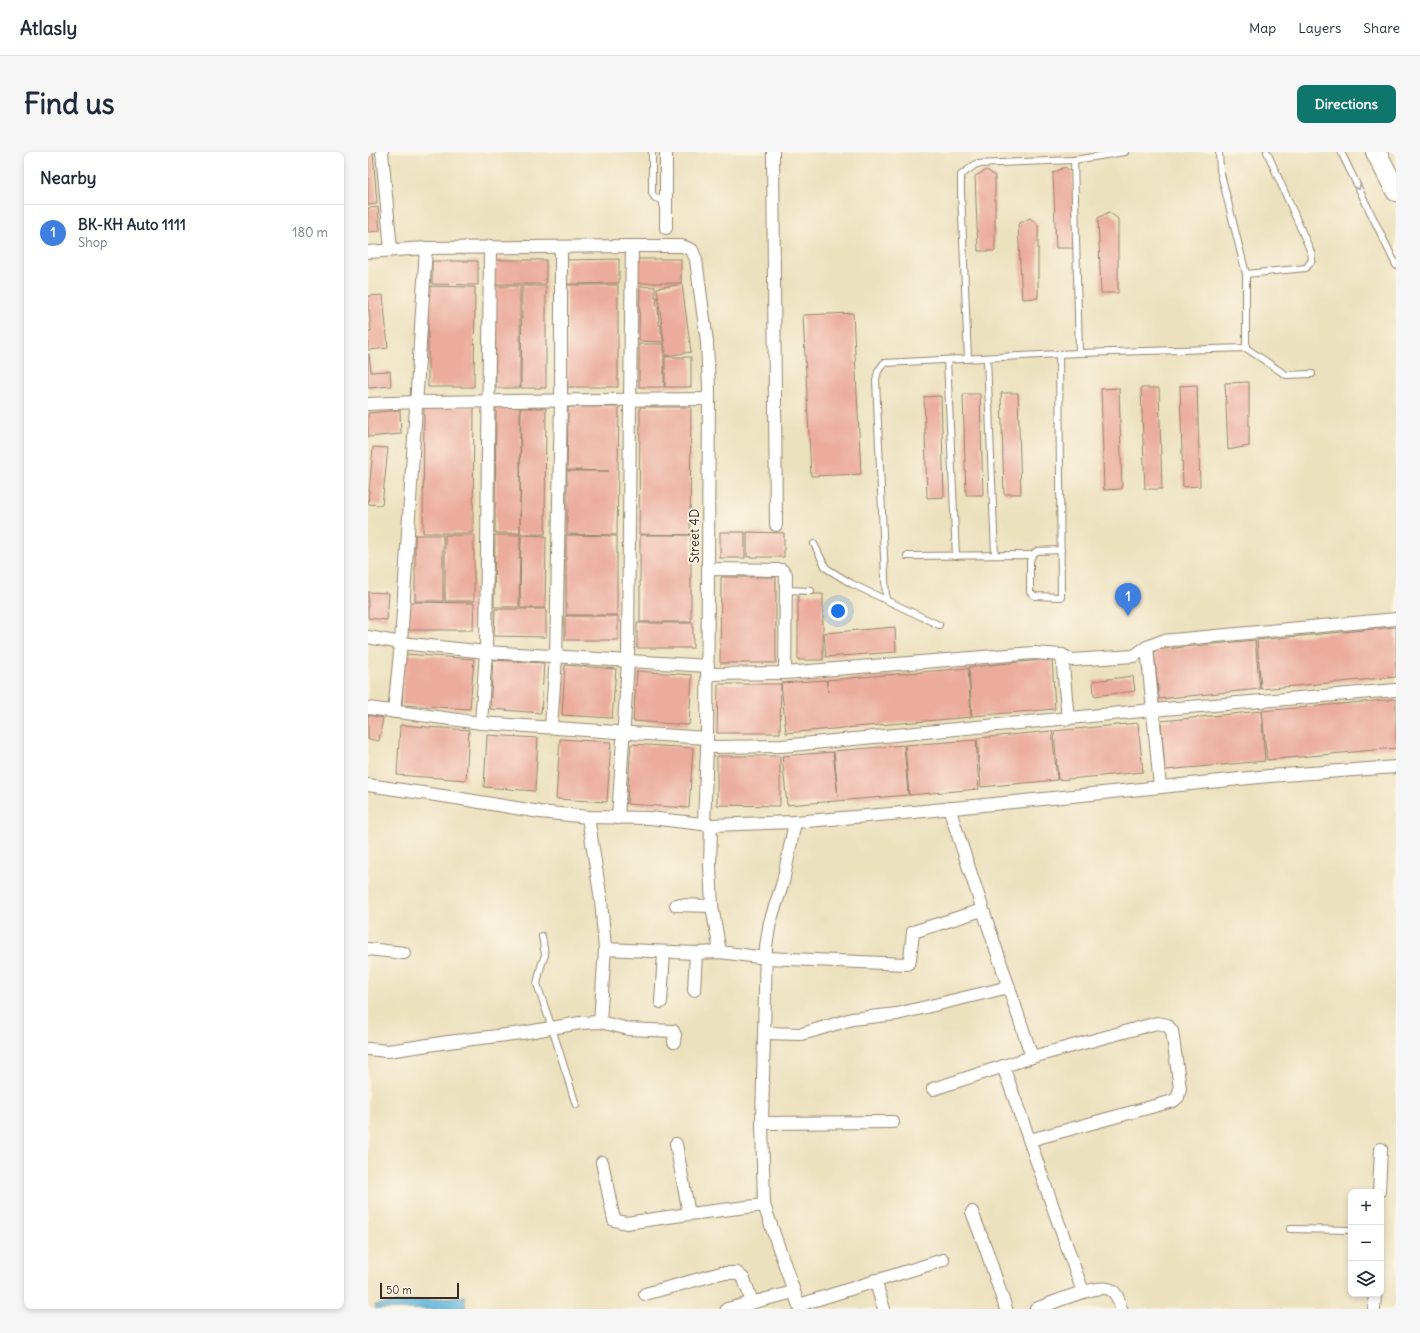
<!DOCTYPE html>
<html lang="en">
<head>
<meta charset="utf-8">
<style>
	:root { --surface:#fff; --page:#f6f6f7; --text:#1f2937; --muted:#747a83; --line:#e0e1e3; --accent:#0f766e }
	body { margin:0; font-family:Delius,sans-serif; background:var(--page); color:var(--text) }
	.controls { position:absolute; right:12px; bottom:12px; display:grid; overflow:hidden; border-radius:8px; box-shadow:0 2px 6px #0003 }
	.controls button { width:36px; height:36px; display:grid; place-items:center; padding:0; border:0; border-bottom:1px solid var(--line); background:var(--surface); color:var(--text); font:20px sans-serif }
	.scale { position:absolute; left:12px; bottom:10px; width:79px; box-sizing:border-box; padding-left:4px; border:2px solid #3b2a1e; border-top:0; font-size:11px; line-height:14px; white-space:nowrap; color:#3b2a1e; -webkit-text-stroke:3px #fcf5e5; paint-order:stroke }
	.you { position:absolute; left:470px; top:459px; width:14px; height:14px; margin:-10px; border:3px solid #fff; border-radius:50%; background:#1a73e8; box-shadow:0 0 0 6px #1a73e833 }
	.badge { display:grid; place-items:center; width:26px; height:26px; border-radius:50%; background:var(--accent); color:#fff; font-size:13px; font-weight:700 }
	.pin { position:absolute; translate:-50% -33px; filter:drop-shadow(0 1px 2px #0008) }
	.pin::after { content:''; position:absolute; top:21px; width:14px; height:12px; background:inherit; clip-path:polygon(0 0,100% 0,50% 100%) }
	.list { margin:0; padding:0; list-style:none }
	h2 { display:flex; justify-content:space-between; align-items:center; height:52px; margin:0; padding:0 16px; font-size:17px }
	h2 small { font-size:13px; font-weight:400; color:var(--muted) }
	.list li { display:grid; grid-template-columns:26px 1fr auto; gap:12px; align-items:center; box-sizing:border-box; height:56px; padding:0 16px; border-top:1px solid var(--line) }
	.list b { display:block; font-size:15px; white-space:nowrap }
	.list p { margin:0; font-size:13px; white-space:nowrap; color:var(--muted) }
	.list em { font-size:13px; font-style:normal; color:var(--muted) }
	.icon { flex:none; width:22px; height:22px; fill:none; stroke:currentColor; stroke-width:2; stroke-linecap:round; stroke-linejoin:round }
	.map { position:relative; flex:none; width:1028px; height:1157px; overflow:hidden; border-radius:8px }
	header { display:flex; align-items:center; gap:24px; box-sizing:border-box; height:56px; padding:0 20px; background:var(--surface); border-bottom:1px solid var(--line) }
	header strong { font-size:19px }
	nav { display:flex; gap:22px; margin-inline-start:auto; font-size:14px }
	.intro { display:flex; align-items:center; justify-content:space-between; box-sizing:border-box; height:96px; padding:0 24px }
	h1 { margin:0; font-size:28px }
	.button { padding:10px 18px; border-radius:8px; background:var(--accent); color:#fff; font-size:14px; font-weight:700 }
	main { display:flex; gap:24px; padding:0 24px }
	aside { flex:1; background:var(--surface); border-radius:8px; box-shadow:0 2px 6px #0003 }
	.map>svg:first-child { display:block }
</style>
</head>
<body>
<header>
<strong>Atlasly</strong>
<nav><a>Map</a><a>Layers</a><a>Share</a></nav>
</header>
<div class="intro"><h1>Find us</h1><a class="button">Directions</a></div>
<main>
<aside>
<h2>Nearby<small></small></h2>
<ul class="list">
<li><span class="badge" style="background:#3f7fe0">1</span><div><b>BK-KH Auto 1111</b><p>Shop</p></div><em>180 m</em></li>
</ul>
</aside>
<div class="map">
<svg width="1028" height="1157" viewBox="0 0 1028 1157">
	<rect width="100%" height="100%" fill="#fcf5e5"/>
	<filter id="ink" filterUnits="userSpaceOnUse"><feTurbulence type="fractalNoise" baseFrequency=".025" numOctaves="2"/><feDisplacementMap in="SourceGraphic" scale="8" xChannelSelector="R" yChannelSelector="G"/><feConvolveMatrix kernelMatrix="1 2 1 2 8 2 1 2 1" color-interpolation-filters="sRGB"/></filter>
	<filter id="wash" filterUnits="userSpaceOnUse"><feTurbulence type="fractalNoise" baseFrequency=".012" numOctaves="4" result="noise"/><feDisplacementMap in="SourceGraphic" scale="16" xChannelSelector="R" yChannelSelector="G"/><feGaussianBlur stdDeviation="0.9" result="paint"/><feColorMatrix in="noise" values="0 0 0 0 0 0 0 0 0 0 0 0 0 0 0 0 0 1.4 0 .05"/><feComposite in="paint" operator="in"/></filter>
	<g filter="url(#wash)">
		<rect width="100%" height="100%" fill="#ece1bf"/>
		<path fill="#63b8df" stroke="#4f717e" d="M97 1144V1157H8L7 1153Z"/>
		<g id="blocks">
			<g fill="#ebab9d">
				<path d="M0 0H5L9 52 0 53Z"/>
				<path d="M697 15 705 21V96H688L685 21Z"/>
				<path d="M619 18 627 24V99H610L607 24Z"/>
				<path d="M10 55 12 79 0 80V56Z"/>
				<path d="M741 60 750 67V141H733L730 66Z"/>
				<path d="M662 66 670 72V146L654 147 650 72Z"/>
				<path d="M251 107V131L199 132V108Z"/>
				<rect x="268" y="107" width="45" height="24"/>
				<rect x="127" y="108" width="51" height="24"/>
				<path d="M64 109H110V133L64 132Z"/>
				<path d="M314 132 323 200 298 204 289 136Z"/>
				<rect x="199" y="133" width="51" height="102"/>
				<path d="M60 134 107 135 106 235H60Z"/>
				<path d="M127 134H152V236H128Z"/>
				<path d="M154 134H178V236H153Z"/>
				<path d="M272 134 287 135V145H289L288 154H290L291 173H293V182H295V190L271 189Z"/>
				<path d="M15 143 20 196 0 198V179H3L1 158H0V144Z"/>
				<path d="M485 161 493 322 443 324 435 163Z"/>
				<rect x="271" y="192" width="25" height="43"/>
				<path d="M0 202H1L3 220 22 219 23 234 0 236Z"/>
				<rect x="297" y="205" width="26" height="30"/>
				<path d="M881 230V294L860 298 857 231Z"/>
				<path d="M829 233 832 334 815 335 812 234Z"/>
				<path d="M751 236 754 337 736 338 733 237Z"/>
				<path d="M773 236H791L794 337H777Z"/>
				<path d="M633 241H650L653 342H636Z"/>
				<path d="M595 242H612L615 343H598Z"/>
				<path d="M573 244 576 345 559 346 556 245Z"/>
				<path d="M56 255H106L105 381H55Z"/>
				<path d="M128 255H152V381H127Z"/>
				<path d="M200 255H251L249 383 199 382V319H241L199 318Z"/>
				<path d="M272 255H323L322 383 271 382Z"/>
				<path d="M153 256H178L177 382H152Z"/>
				<path d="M32 258 33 282 0 285V261Z"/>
				<path d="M5 295 20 296 14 353 0 352Z"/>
				<rect x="352" y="380" width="25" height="26"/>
				<path d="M379 380 416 381V405H379Z"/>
				<rect x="47" y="383" width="28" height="66"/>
				<rect x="77" y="383" width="29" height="66"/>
				<path d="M127 383H152L151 455H126Z"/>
				<path d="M153 383 178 384 177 456H152Z"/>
				<path d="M198 383 249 384V463H198Z"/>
				<rect x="272" y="383" width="51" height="87"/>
				<path d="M353 425H408V511H352Z"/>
				<path d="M0 440 21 441 19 468 0 466Z"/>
				<rect x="430" y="442" width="25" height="66"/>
				<path d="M41 450 106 451 105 478H40Z"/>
				<path d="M127 457H178V485L126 484Z"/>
				<rect x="197" y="464" width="53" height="24"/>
				<rect x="269" y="471" width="56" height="25"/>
				<path d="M527 475 528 500 458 505 456 481Z"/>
				<path d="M1028 475V525L893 537 889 488Z"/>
				<path d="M887 488 892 537 791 547 786 498Z"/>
				<path d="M37 502 106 507 102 557 34 553Z"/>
				<path d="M684 507 687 557 604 564 601 515Z"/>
				<path d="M125 508 176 511 173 561 122 557Z"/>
				<path d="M197 513 248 517 244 566 194 563Z"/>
				<path d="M600 516 603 565 418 581 413 531 458 528 460 540 459 528Z"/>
				<path d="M269 519 324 523 321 573 265 569Z"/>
				<path d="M765 524 767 539 726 544 725 529Z"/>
				<path d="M350 532H413L412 581H349Z"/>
				<path d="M1028 547V596L899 608 894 559Z"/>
				<path d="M893 559 897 609 797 618 793 569Z"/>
				<path d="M0 563 15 566 11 589 0 587Z"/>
				<path d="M770 571 775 620 690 628 686 579Z"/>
				<path d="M32 573 101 578 98 628 29 623Z"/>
				<path d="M684 579 689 628 613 635 609 586Z"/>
				<path d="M119 583 170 586 167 639 116 635Z"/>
				<path d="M192 587 243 590 239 650 188 647Z"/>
				<path d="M608 588 611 637 541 643 537 593Z"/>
				<path d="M263 592 325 596 321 656 259 652Z"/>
				<path d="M536 593 540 643 419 653 414 604 465 600 470 645 466 599Z"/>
				<path d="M349 604H412V654L349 653Z"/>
			</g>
		</g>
	</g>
	<g filter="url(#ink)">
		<use href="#blocks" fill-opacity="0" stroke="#94866e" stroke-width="1"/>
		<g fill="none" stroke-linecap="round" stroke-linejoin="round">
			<defs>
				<g id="service">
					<path d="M284 0V41L287 46 298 49"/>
					<path d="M851 0 852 18 878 122V196"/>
					<path d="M973 0 1028 113"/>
					<path d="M706 8 711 201"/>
					<path d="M878 122 938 116 944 108 943 100 899 0"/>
					<path d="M691 202 693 445 667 444 662 440V409L664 403 669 399 693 398"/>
					<path d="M619 206 627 403"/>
					<path d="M600 207 593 40V23L608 12 706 8 757 0"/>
					<path d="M579 208 588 404"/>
					<path d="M446 392 458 416 484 432 571 473"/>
					<path d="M539 404 664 403"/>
					<path d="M418 438 443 439"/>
					<path d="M518 448 508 228 510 219 516 211 711 201 878 196 918 223 944 222"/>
					<path d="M174 784 177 803 173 814 169 832 184 876 208 953"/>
					<path d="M922 1077 983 1078"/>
				</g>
				<g id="minor">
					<path d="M14 0 23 98"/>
					<path d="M298 0V76"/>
					<path d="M405 0 408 373"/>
					<path d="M0 100 58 96 264 94H314L324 98 328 108 339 190 341 236 339 595 336 672"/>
					<path d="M0 252 49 250 341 247"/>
					<path d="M340 417 414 418 418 422 417 521"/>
					<path d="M0 485 33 491 118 500 340 514"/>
					<path d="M779 495 792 635"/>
					<path d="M694 503 700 567"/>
					<path d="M339 522 417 521 666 501 694 503 704 508 766 504 779 495 794 489 1028 467"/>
					<path d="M0 556 113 571 339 586"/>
					<path d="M26 560 33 491 58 96"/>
					<path d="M113 571 118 500 122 94"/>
					<path d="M183 575 188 505 193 249V95"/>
					<path d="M339 595 414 594 784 558 1028 538"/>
					<path d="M0 633 88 646 172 660 220 665 282 666 343 673 427 670 546 660 901 624 1028 615"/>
					<path d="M581 656 664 905"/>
					<path d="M220 665 233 748 237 797 232 870"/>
					<path d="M250 666 260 509 262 247 264 94"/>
					<path d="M427 670 415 730 402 770 398 794 394 971 396 1053 432 1157"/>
					<path d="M343 673 342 714 344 754 352 800"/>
					<path d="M308 753 344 754"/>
					<path d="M0 797 36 801"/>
					<path d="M237 797 328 801 352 800 398 806 539 812 541 810 542 807 545 780 614 758"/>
					<path d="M326 838 328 801"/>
					<path d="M293 850 296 800"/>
					<path d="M396 881 433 882 441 880 484 867 529 862 641 835"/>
					<path d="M0 897 19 899 27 898 80 890 154 881 212 871 232 870 261 877 305 879 307 883 306 890"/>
					<path d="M635 914 715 1140"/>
					<path d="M565 937 664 905 789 871 799 873 804 879 812 936 810 945 805 949 662 988"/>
					<path d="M394 971 525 970"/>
					<path d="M308 992 321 1062"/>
					<path d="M234 1010 246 1068 258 1071 321 1062 396 1053"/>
					<path d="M1011 1040 1013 997"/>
					<path d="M604 1060 618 1097 638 1157"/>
					<path d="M507 1128 516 1157"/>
					<path d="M277 1142 353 1121H369L376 1127 384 1150"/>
					<path d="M431 1153 575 1108"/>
					<path d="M359 1157 426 1140"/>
					<path d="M668 1157C682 1152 732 1130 743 1138 750 1142 751 1150 753 1157"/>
					<path d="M1006 1157 1007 1142"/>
				</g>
				<path id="trunk" d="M1008 0 1028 39"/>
			</defs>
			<use href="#service" stroke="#94866e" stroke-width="8"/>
			<use href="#minor" stroke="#94866e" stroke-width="14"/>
			<use href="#trunk" stroke="#94866e" stroke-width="22"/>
			<use href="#service" stroke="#fff" stroke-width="6"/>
			<use href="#minor" stroke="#fff" stroke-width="12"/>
			<use href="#trunk" stroke="#fff" stroke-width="20"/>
		</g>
		<defs><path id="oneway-chevron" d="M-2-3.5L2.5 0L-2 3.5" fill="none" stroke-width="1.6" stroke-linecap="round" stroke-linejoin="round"/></defs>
		<use stroke="#a79f9a" href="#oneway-chevron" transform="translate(990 35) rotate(64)"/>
	</g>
	<g text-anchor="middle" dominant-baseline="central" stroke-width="3.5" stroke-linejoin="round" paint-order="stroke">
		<g font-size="13" fill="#3b2a1e" stroke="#fcf5e5">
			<text transform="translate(326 384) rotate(-90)">Street 4D</text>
		</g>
	</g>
</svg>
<div class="controls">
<button>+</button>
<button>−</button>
<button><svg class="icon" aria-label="layers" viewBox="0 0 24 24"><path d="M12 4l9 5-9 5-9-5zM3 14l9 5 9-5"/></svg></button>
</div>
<div class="scale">50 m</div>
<div class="you"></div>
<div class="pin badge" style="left:760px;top:464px;background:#3f7fe0">1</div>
</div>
</main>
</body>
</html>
